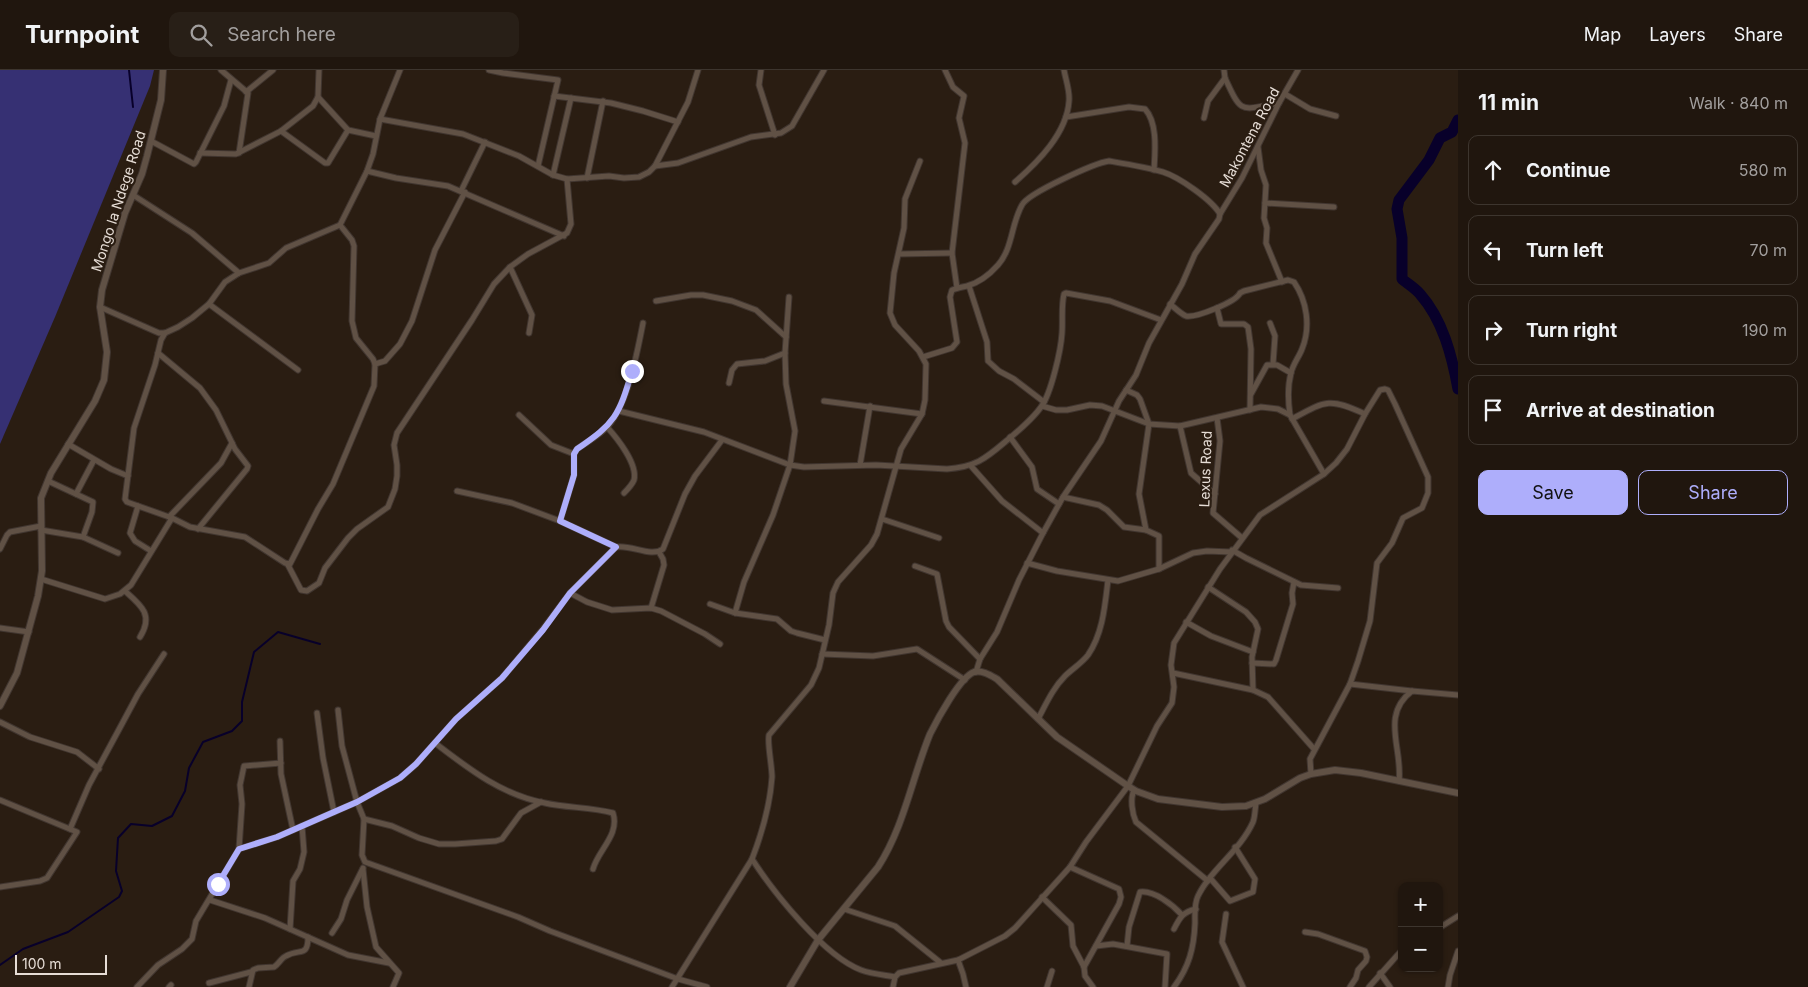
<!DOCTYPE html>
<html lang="en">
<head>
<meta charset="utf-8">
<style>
	:root { --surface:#20160e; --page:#281f17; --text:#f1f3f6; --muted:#a29f9e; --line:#3d352e; --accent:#aeaefb }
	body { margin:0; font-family:Inter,sans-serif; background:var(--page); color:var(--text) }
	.controls { position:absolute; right:15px; bottom:15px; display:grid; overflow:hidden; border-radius:10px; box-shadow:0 1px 4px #0004 }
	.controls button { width:45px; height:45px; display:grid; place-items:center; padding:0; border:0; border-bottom:1px solid var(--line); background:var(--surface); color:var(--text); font:25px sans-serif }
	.scale { position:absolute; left:15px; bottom:12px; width:92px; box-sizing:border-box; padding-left:5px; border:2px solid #e6ddd6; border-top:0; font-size:14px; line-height:18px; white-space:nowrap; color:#e6ddd6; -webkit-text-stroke:4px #2a1d12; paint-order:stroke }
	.stop { position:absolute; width:15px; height:15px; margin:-11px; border:4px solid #aeaefb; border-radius:50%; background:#fff }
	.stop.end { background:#aeaefb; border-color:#fff; box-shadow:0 1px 5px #0008 }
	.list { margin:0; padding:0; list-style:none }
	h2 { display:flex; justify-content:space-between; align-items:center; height:65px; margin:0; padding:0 20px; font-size:21px }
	h2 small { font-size:16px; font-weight:400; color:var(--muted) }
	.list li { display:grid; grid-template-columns:32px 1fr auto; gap:15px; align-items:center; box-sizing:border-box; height:70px; margin:0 10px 10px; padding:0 10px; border:1px solid var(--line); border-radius:10px }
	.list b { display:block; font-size:19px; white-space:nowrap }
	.list em { font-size:16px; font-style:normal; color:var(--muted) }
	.actions { display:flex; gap:10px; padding:15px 20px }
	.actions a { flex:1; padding:11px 0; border:1px solid var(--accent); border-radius:10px; text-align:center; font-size:18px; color:var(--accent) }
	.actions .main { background:var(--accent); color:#111 }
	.icon { flex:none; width:28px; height:28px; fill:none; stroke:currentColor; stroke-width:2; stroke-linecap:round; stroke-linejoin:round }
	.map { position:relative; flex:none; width:1458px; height:917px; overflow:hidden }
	header { display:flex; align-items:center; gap:30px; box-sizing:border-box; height:70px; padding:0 25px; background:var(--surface); border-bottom:1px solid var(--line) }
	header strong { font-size:24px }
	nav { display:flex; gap:28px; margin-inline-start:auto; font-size:18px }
	.search { width:350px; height:45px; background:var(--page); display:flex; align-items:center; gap:12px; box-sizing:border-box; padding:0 18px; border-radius:10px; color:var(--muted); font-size:19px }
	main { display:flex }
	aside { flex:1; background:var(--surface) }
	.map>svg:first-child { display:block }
</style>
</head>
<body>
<header>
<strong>Turnpoint</strong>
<div class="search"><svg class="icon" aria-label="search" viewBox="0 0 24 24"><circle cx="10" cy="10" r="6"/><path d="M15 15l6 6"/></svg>Search here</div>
<nav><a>Map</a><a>Layers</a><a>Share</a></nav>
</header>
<main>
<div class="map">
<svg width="1458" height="917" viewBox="0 0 1458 917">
	<rect width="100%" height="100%" fill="#2a1d12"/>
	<path fill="#363073" d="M0 0H154L150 16 55 247 0 374Z"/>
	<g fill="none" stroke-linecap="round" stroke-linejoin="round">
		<g stroke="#08002a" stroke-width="2">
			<path d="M129 0 133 37"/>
			<path d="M0 895 23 879 68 862 119 827 122 821 116 801 118 768 131 754 152 756 172 746 185 721 189 698 203 672 232 661 242 651V632L254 582 278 562 320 574"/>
		</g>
		<path stroke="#08002a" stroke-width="11" d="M1458 50 1452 62 1440 68 1429 90 1399 130 1397 139 1402 168V209C1408 214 1415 218 1420 224 1443 250 1452 286 1458 319"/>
		<defs>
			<g id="minor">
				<path d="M221 0 248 23 239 83"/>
				<path d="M489 0 503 3 558 10 538 96"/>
				<path d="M761 0 759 15 775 65"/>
				<path d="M945 0 953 17 964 26 959 48 965 73 952 183 957 218"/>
				<path d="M1225 8C1242 45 1240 40 1279 33"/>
				<path d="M246 22 273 0"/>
				<path d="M1285 24 1310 39 1336 46"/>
				<path d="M554 26 611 33 643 41 678 52"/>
				<path d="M318 27 348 60 376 66"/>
				<path d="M1066 47 1129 37 1145 39C1158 53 1155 82 1154 100"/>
				<path d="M1204 48 1208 31 1225 8 1224 0"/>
				<path d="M380 49 463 64 519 86 553 105 567 109 609 106 624 108 639 107 649 102 655 96 688 32 698 0"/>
				<path d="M281 61 325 93H328L348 60"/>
				<path d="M151 71 194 94 196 92 224 36 231 10"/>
				<path d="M1258 77 1261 100 1266 115 1264 148 1267 158 1266 173 1282 212"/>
				<path d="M200 83 236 84 281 61 313 36 318 27 319 0"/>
				<path d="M655 96 678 93 751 67 781 63 792 56 824 0"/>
				<path d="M367 101 396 108 448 116 564 166"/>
				<path d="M553 105 571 28"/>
				<path d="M587 108 603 31"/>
				<path d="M1015 112C1038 92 1067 63 1069 31 1070 21 1066 11 1064 0"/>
				<path d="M461 121 485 72"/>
				<path d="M133 125 192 163 239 203"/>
				<path d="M1265 133 1334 137"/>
				<path d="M1220 144 1242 108 1279 33 1298 0"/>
				<path d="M899 184 952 183"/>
				<path d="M510 197 532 245 529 263"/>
				<path d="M969 216 987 272 988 291 999 301 1014 309 1044 332"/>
				<path d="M656 231 691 225H703L732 231 756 240 786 267"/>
				<path d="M209 234 298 300"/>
				<path d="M1170 234C1175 238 1181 244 1186 246 1196 248 1236 232 1240 223L1244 221 1288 210 1294 212C1307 231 1311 257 1302 279 1299 287 1293 294 1291 303 1287 318 1288 331 1290 345"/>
				<path d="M100 237 159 263H165L178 257 192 248 209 234 225 212 239 203 269 193 286 178 340 155 367 101 373 84 380 49 400 0"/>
				<path d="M1217 238 1221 254H1244L1248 257 1251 279 1250 340"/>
				<path d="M1270 253 1275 266 1273 294"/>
				<path d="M165 263 161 270 155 295 134 358 125 429 127 432 172 448 190 457 245 467 285 493 290 494 318 439 333 414 374 316 375 294 373 289 356 268 352 251 354 176 352 170 340 155"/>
				<path d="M158 283 200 318 216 340 235 379 248 396 247 399 198 459"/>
				<path d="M923 287 952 278 957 272 950 227 952 220C957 218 961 217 967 216 978 213 990 204 998 195 1013 178 1011 154 1022 135 1028 123 1095 93 1109 91 1127 94 1146 97 1163 102 1179 107 1212 130 1220 144L1219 149 1195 184 1182 214 1149 273 1136 305 1119 331 1101 371 1063 427 1043 463 1019 510 997 562 980 589 976 602"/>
				<path d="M375 294 385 291 400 274 412 251 435 180 465 122"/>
				<path d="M729 313 732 300 737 294 765 291 785 283"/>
				<path d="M1126 320 1137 325 1140 329 1149 354 1139 424 1146 460 1159 466V499"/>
				<path d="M1251 324 1267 295H1277L1291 303"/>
				<path d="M824 331 922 344"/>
				<path d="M1042 336 1056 340H1067L1090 335 1102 336 1149 354 1180 356 1261 337 1278 339 1290 345 1324 404"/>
				<path d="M619 341 704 362 790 395 804 397 876 395 947 399C975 397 985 389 1005 372 1017 362 1032 350 1041 337 1051 324 1061 280 1062 263 1063 250 1061 237 1064 224L1066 223 1110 231 1161 250"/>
				<path d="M519 345 551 375 574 384"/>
				<path d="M1217 348 1220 371 1213 443 1242 468"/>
				<path d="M1292 349C1325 331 1329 327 1365 344"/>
				<path d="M1180 356 1191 403 1215 424"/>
				<path d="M607 357C617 368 638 394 634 410 632 415 628 419 624 423"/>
				<path d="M1010 367 1032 397 1037 419 1059 434"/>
				<path d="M68 374 111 399 128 406"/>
				<path d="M860 395 870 336"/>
				<path d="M971 396 1002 431 1043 463"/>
				<path d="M48 411 93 432 92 442 83 467"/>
				<path d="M457 421 512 433 560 451 616 477"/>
				<path d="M76 424 94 390"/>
				<path d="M1063 427 1099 435 1107 440 1124 457 1146 460"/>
				<path d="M138 436 130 463 135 471 151 481"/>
				<path d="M169 447 221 393 232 373"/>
				<path d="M882 449 939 468"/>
				<path d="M560 451 574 405V384L577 379C587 372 600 365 608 356 628 332 637 284 643 253"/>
				<path d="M41 460 83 467 118 483"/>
				<path d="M0 479 7 465 10 462 41 456"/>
				<path d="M1232 480 1246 488 1301 515 1338 518"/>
				<path d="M1027 493 1057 501 1118 511 1159 499 1193 483 1207 481 1231 482"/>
				<path d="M288 495 301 520 307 521 319 513 325 498 348 468 357 459 388 437 395 419 397 406V395L394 375 397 363 472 250 494 214 510 197 528 184 567 163 571 154 567 109"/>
				<path d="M915 496 937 504 946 551 949 557 980 589"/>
				<path d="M41 509 105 529 120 524 131 515 172 448"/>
				<path d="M1208 517 1246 542 1255 552 1258 559 1252 587 1253 620"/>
				<path d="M125 521C141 535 154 545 140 567"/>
				<path d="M570 523 587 532 612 540 651 538 661 541 705 564 720 574"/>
				<path d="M710 534 735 543 777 549 791 561 797 563 825 570"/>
				<path d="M651 538 664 495 663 489 659 482"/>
				<path d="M735 543 744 512 773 445 790 395 795 361 786 314 785 283 789 227"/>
				<path d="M1186 552 1211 566 1253 582"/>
				<path d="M0 558 29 562"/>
				<path d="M822 584 873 586 917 579 965 610"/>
				<path d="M1252 593 1274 594 1276 590 1293 534 1292 523 1294 512"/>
				<path d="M1173 603 1253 620 1268 627 1314 679"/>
				<path d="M1350 614 1412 621"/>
				<path d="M338 640 342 676 357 732 364 749 362 785 365 792 518 847 550 861 678 909 707 917"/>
				<path d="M317 643 323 688 334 742"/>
				<path d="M1038 649C1046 634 1053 618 1065 606 1072 599 1082 593 1088 585 1103 563 1105 535 1108 510"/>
				<path d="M0 652 30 667 77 682 99 699"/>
				<path d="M280 671 281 704 293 760"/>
				<path d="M435 673C469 699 502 725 545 733 567 738 591 737 613 743 620 765 598 780 593 799"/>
				<path d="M1399 711C1403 679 1380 645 1412 621L1458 625"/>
				<path d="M1134 720C1130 729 1132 743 1136 752L1208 811"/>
				<path d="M0 730 77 762 47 808 40 811 0 817"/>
				<path d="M364 749 392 756 419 768 439 774H455L496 771 502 769 521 743 541 732"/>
				<path d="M70 759 89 715 123 652 138 624 164 584"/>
				<path d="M239 779 242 734 240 715 244 696 281 693"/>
				<path d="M752 789C774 823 824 886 861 900 872 904 884 905 895 907"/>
				<path d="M1070 797 1119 819 1121 827 1119 834 1084 897"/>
				<path d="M363 799 367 837 376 877 399 903 393 917"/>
				<path d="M1210 808 1230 831 1253 822 1255 809 1235 777"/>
				<path d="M1042 827 1071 855 1073 876 1084 897 1085 906 1093 917"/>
				<path d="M210 830 265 848 348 885 389 893"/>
				<path d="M844 839 895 856 941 893"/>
				<path d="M1226 844 1222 872 1243 917"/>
				<path d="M1439 858 1458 846"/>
				<path d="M290 859 293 811 300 799 304 782 302 756"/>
				<path d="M1174 859C1180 847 1183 842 1196 839"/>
				<path d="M1305 862 1318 864 1365 881 1367 887 1366 891 1358 900 1356 908 1350 917"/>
				<path d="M332 863 341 849 347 830 363 798"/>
				<path d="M1096 876 1113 874 1167 884 1165 917"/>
				<path d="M1127 876 1129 857 1140 822C1154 820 1173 835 1182 845"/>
				<path d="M958 890 963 904 966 917"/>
				<path d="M1380 903 1390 917"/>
				<path d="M209 913 251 902"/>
				<path d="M137 917 158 895 182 879 192 869 196 851 239 779 277 767 334 742 357 732 400 708 416 694 456 649 502 608 543 559 570 523 616 477C631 474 651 488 663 479L685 424 695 406 722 370"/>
				<path d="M169 917 171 915"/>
				<path d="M249 917 253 900 258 898 274 897C279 894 281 888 286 886 299 878 308 888 308 867"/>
				<path d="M672 917 752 789C762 763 770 736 772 707 772 696 767 672 769 665L811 615 819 598 829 555 833 523 838 512 871 475 877 464 901 379 922 344 925 330 926 294 919 281 895 255 890 243 894 203 904 158 905 129 920 91"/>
				<path d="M893 917 895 907 899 903 958 890 1005 866 1015 858 1070 797 1086 772 1128 716 1157 656 1172 633 1174 617 1171 595 1174 573 1220 499 1260 445 1324 404 1336 393 1347 379 1365 344 1380 320 1385 319 1388 320 1395 334 1428 407V423L1422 438 1403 448 1392 473 1377 493 1370 551 1358 591 1350 614 1310 689 1311 704"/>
				<path d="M1047 917 1052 901"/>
				<path d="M1174 917C1189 897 1194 878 1195 853 1195 845 1194 834 1198 826 1211 799 1240 781 1253 752 1255 747 1255 739 1256 733"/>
				<path d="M1369 917 1402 880"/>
				<path d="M1448 917 1450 905 1458 881"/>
			</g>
			<g id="tertiary">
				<path d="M0 636 17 603 38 526 42 501 41 428 51 403 95 331 104 310 107 282 100 237 102 220 125 143 142 104 147 86 161 30 163 0"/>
				<path d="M790 917 818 870 878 797C904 757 912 708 930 664 937 650 960 607 974 602 982 600 990 605 997 609L1057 667 1128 716 1136 721 1158 729 1222 737 1246 736 1265 729 1300 708 1311 704 1335 700 1361 703 1458 723"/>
			</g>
		</defs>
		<use href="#minor" stroke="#413630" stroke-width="7"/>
		<use href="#tertiary" stroke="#413630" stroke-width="8"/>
		<use href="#minor" stroke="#605145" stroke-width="5"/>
		<use href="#tertiary" stroke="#605145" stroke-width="6"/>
	</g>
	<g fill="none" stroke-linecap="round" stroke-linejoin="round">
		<path stroke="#aeaefb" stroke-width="6" d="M218 814 239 779 277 767 334 742 357 732 400 708 416 694 456 649 502 608 543 560 570 523 616 477 560 451 574 405V384L577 379C615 353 619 346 632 301"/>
	</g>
	<g text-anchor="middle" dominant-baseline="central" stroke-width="4.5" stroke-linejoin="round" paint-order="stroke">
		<g font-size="14" fill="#e6ddd6" stroke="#2a1d12">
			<text transform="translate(1249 67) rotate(-62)">Makontena Road</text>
			<text transform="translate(118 131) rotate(-72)">Mongo la Ndege Road</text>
			<text transform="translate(1205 399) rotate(-88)">Lexus Road</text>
		</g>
	</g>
</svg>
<div class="controls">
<button>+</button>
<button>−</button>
</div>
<div class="scale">100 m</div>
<div class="stop" style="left:218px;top:814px"></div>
<div class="stop end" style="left:632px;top:301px"></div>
</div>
<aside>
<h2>11 min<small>Walk · 840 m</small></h2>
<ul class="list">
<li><svg class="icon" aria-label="ahead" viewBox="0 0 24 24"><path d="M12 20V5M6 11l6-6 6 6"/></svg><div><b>Continue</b></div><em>580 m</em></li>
<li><svg class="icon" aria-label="left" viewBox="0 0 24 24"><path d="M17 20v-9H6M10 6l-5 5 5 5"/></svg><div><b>Turn left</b></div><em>70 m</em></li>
<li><svg class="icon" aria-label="right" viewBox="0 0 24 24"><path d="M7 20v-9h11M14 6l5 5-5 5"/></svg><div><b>Turn right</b></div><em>190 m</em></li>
<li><svg class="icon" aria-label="arrive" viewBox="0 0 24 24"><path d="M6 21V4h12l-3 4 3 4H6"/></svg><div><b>Arrive at destination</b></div></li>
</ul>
<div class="actions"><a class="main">Save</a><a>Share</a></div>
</aside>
</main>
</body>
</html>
